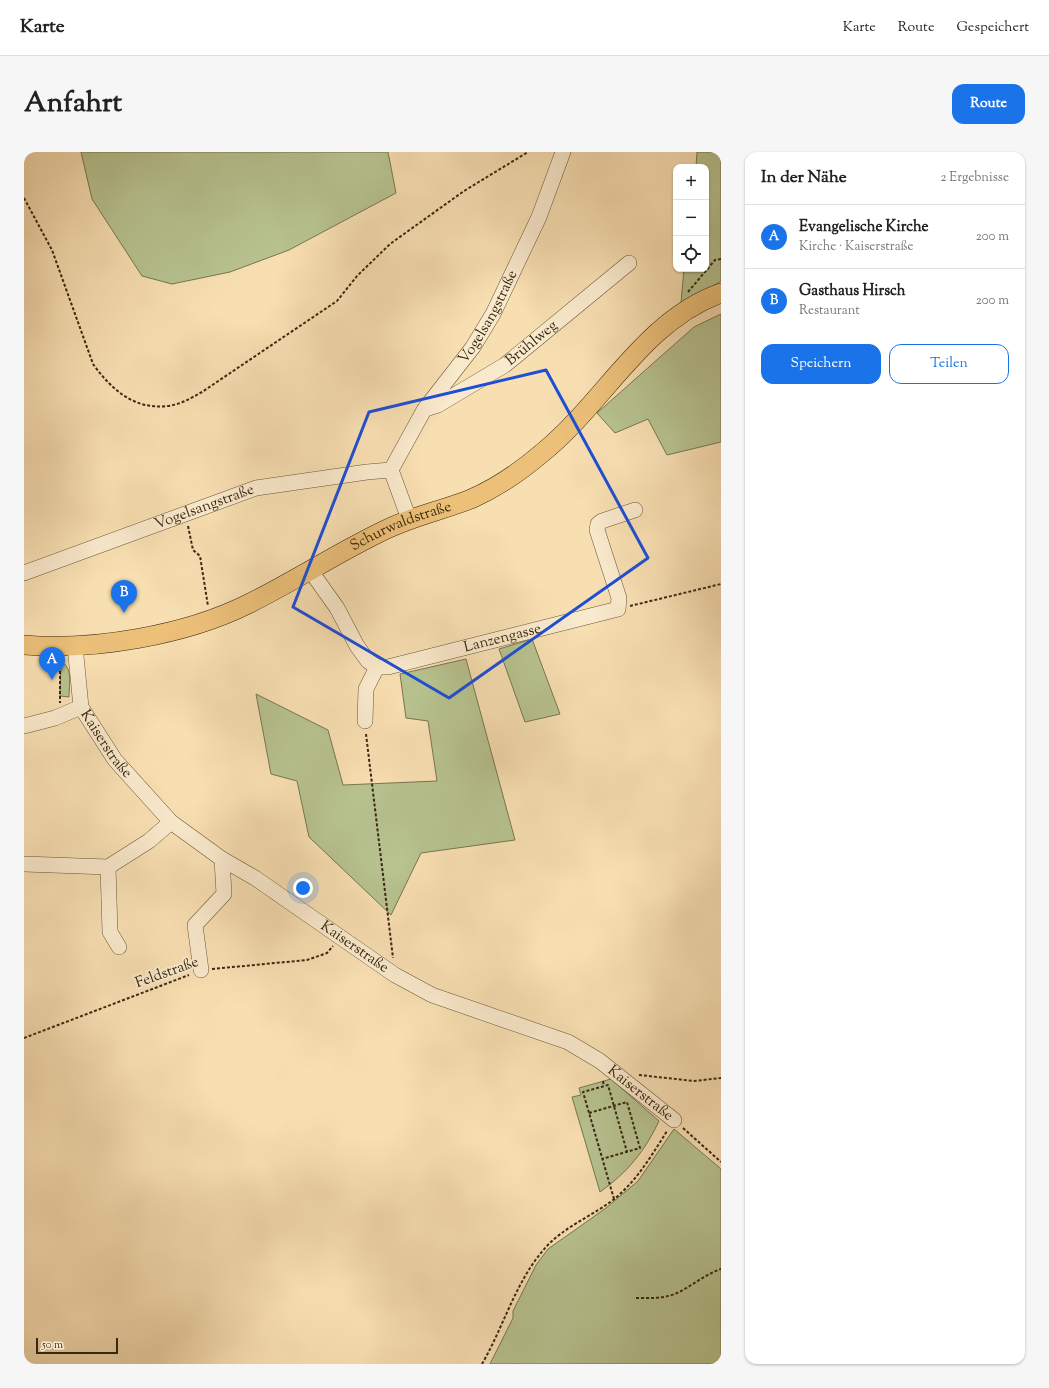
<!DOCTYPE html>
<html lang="de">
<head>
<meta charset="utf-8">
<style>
	:root { --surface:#fff; --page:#f6f6f6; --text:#222; --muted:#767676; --line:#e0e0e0; --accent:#1a73e8 }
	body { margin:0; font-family:"Sorts Mill Goudy",serif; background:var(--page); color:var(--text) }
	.controls { position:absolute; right:12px; top:12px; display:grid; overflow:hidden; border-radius:8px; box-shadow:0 1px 3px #0004 }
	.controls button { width:36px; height:36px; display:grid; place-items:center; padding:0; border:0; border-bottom:1px solid var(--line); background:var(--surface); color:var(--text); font:20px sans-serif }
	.scale { position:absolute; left:12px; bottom:10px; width:82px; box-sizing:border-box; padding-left:4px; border:2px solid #382811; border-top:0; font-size:11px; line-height:14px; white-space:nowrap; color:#382811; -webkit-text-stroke:3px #faeacd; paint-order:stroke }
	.you { position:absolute; left:279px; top:736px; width:14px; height:14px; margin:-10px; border:3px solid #fff; border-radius:50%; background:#1a73e8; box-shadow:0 0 0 6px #1a73e833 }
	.badge { display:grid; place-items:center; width:26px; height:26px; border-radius:50%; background:var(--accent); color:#fff; font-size:13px; font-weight:700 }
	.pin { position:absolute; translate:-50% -33px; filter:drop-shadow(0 1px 2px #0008) }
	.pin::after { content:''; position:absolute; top:21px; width:14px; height:12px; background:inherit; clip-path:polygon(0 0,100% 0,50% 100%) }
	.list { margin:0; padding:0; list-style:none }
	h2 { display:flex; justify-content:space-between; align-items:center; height:52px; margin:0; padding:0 16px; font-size:17px }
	h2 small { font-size:13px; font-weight:400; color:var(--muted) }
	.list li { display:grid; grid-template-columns:26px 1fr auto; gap:12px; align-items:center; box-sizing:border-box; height:64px; padding:0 16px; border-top:1px solid var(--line) }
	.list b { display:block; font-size:15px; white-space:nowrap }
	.list p { margin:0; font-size:13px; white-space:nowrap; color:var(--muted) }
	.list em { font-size:13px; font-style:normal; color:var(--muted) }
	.actions { display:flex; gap:8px; padding:12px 16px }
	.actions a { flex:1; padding:9px 0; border:1px solid var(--accent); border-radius:12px; text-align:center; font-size:14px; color:var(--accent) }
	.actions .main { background:var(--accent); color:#fff }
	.icon { flex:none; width:22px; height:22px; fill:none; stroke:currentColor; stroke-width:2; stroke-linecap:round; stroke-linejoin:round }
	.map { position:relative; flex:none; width:697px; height:1212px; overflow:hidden; border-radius:12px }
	header { display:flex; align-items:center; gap:24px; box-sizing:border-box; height:56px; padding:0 20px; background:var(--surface); border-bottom:1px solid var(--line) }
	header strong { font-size:19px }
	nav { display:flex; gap:22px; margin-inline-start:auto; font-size:14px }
	.intro { display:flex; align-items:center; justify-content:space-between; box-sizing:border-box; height:96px; padding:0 24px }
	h1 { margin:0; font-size:28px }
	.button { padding:10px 18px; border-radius:12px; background:var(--accent); color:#fff; font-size:14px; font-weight:700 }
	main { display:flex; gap:24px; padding:0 24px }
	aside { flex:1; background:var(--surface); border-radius:12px; box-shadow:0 1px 3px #0004 }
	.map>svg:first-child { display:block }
</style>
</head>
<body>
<header>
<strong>Karte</strong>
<nav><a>Karte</a><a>Route</a><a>Gespeichert</a></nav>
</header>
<div class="intro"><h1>Anfahrt</h1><a class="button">Route</a></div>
<main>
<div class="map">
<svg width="697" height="1212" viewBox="0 0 697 1212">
	<rect width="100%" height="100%" fill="#f8dfb2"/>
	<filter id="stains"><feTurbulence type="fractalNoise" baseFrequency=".005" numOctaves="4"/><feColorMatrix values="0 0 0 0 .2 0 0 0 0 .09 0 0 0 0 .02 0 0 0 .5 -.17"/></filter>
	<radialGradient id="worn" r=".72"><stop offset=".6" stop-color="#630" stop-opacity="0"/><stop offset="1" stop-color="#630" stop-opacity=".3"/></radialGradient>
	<g fill="#b7c390" stroke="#787650">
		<path d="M57 0H364L372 41 265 98 206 120 148 132 118 124 68 47Z"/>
		<path d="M673 0H697V129L667 148 657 151 660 117H682V15H672Z"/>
		<path d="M697 162V290L643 303 624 267 591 281 573 261 670 175Z"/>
		<path d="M508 487 536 562 501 570 475 497Z"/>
		<path d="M442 507 491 688 397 701 367 763 285 685 273 629 247 622 232 542 304 578 319 633 413 629 404 569 382 566 376 522Z"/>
		<path d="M37 510C49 514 45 534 45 545L36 544Z"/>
		<path d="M587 927 635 969C621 999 603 1021 576 1040L548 945 557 943 555 936Z"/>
		<path d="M650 977 697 1017V1212H466L489 1166V1159L512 1113 524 1097 582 1056 614 1029Z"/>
	</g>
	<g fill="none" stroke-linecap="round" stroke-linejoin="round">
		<defs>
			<g id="minor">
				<path id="s1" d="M401 257 414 253 481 213 605 111"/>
				<path id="s2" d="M367 318 400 258 449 195 469 162 515 65 539 0"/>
				<path d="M367 318 385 367"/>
				<path id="s3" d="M286 418 313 456 333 494 344 509 353 515H364L594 457 595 446 573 378 574 372 578 369 611 358"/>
				<path id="s4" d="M0 421 232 336 343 320 367 318"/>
				<path id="s5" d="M51 494 57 555 91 608 147 670 198 707 231 726 371 823 408 843 544 890 576 909 650 968"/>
				<path d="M341 569 342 537 353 515"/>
				<path d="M0 574 31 566 57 555"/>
				<path d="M0 712 84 715 125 689 147 670"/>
				<path d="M84 715 86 780 95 795"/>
				<path d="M177 818 171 773 200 742 198 707"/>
			</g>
			<g id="major">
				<path id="s6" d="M0 493C69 499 162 483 224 452 271 429 316 399 363 377 390 364 419 358 447 347 472 336 497 319 518 301 580 251 619 169 697 141"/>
			</g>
		</defs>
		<use href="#minor" stroke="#685639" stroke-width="16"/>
		<use href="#major" stroke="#382811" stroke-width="20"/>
		<g stroke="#382811" stroke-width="2" stroke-dasharray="3 2" stroke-linecap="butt">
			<path d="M0 46 28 98 69 212C87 237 110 258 143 254 156 253 167 246 178 240L313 149 333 124 366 92 440 39 504 0"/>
			<path d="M664 140 691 108 697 107"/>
			<path d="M164 374 169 398 176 404 184 454"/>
			<path d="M606 454 697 432"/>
			<path d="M18 507V511H36V551"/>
			<path d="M342 582 369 806"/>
			<path d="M188 817 283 808 303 801 309 794"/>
			<path d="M0 886 165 823"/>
			<path d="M615 923 670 929 697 926"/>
			<path d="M579 929 580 934"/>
			<path d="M565 961 603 950 616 996 578 1007"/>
			<path d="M659 976 697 1010"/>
			<path d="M590 1047 559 940 584 933 603 1000"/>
			<path d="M612 1146C626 1146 640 1147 653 1141 668 1134 680 1123 697 1117"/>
			<path d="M458 1212C480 1174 492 1128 522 1095 540 1075 568 1064 589 1048 612 1030 628 1003 643 979"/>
		</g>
		<use href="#minor" stroke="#faeacd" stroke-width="15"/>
		<use href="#major" stroke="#ecc079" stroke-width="19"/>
	</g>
	<path fill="none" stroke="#1d4ed8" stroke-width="3" stroke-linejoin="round" d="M522 218 624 406 425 546 269 455 345 260Z"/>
	<g text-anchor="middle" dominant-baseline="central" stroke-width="4" stroke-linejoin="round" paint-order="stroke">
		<g font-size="15" fill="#382811" stroke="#faeacd">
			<text stroke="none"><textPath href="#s2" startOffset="182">Vogelsangstraße</textPath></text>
			<text stroke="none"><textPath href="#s1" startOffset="126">Brühlweg</textPath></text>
			<text stroke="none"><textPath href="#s4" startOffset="192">Vogelsangstraße</textPath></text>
			<text stroke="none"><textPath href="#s6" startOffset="402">Schurwaldstraße</textPath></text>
			<text stroke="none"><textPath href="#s3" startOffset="248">Lanzengasse</textPath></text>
			<text stroke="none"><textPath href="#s5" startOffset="106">Kaiserstraße</textPath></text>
			<text stroke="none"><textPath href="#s5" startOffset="430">Kaiserstraße</textPath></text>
			<text transform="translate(143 821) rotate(-20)">Feldstraße</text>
			<text stroke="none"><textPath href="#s5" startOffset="754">Kaiserstraße</textPath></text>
		</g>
	</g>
	<rect width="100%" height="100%" filter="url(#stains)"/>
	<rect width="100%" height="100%" fill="url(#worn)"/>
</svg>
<div class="controls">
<button>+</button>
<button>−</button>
<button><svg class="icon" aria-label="locate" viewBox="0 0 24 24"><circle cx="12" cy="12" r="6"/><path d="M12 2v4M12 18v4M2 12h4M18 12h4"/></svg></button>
</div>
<div class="scale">50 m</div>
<div class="you"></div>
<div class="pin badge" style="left:28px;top:528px">A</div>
<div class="pin badge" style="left:100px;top:461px">B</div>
</div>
<aside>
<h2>In der Nähe<small>2 Ergebnisse</small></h2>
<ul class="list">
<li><span class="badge">A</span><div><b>Evangelische Kirche</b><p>Kirche · Kaiserstraße</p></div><em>200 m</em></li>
<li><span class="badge">B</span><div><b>Gasthaus Hirsch</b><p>Restaurant</p></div><em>200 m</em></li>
</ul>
<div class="actions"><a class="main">Speichern</a><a>Teilen</a></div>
</aside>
</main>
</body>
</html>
